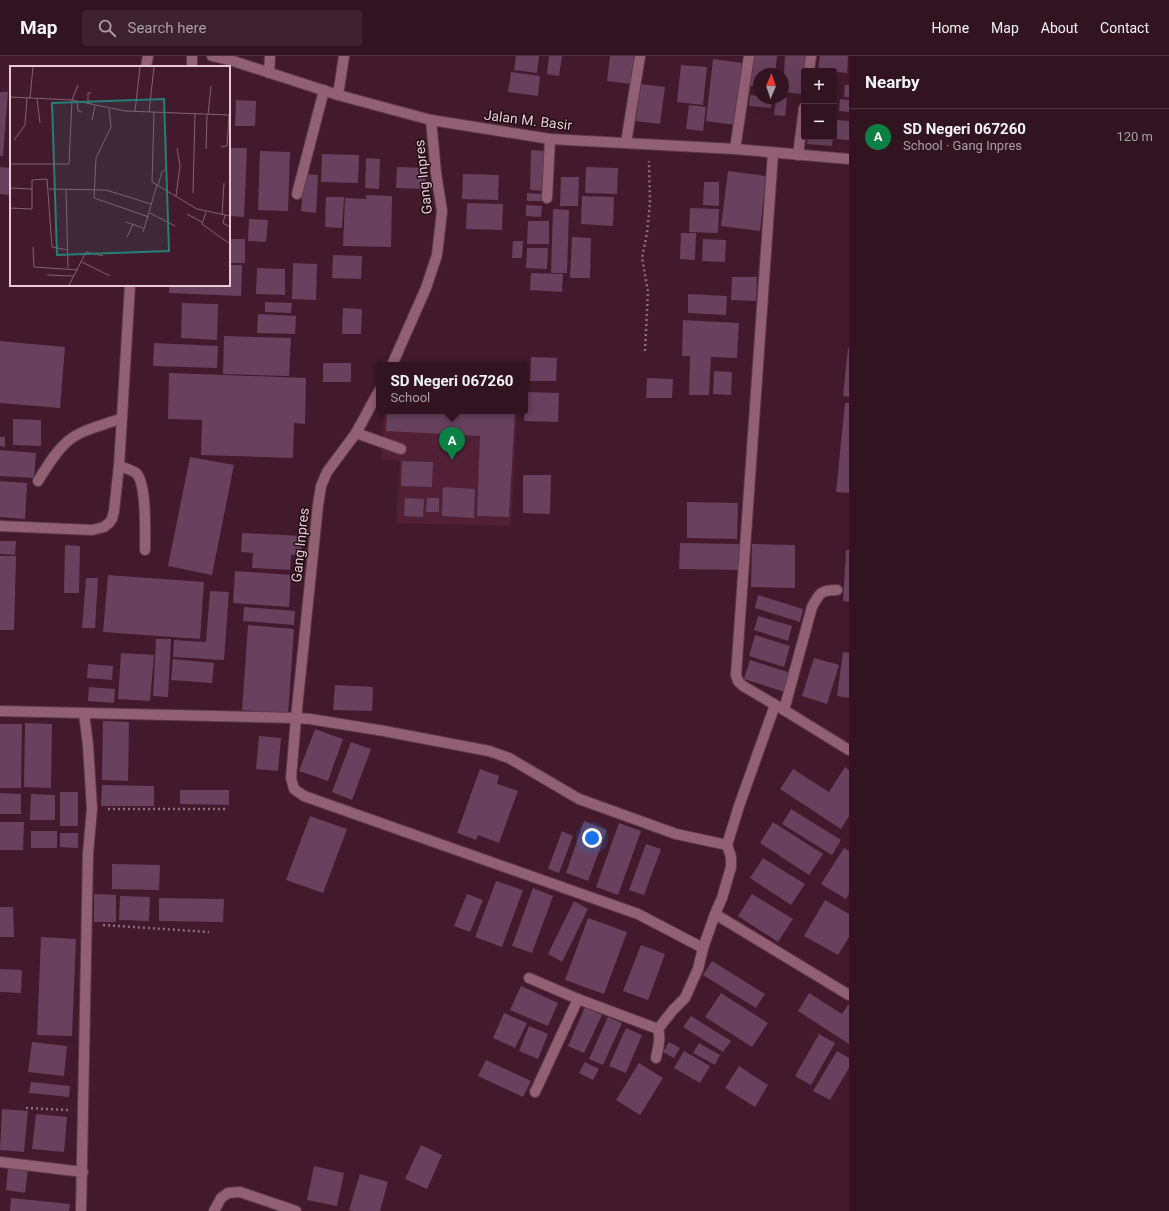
<!DOCTYPE html>
<html lang="en">
<head>
<meta charset="utf-8">
<style>
	:root { --surface:#321420; --page:#3d212d; --text:#f1f3f6; --muted:#a89ea5; --line:#4d333e; --accent:#0b8043 }
	body { margin:0; font-family:Roboto,sans-serif; background:var(--page); color:var(--text) }
	.controls { position:absolute; right:12px; top:12px; display:grid; overflow:hidden; border-radius:4px; box-shadow:0 4px 16px #0002 }
	.controls button { width:36px; height:36px; display:grid; place-items:center; padding:0; border:0; border-bottom:1px solid var(--line); background:var(--surface); color:var(--text); font:20px sans-serif }
	.compass { position:absolute; left:753px; top:12px; width:36px; height:36px; border-radius:50%; background:var(--surface); box-shadow:0 4px 16px #0002; rotate:2deg }
	.you { position:absolute; left:592px; top:782px; width:14px; height:14px; margin:-10px; border:3px solid #fff; border-radius:50%; background:#1a73e8; box-shadow:0 0 0 6px #1a73e833 }
	.badge { display:grid; place-items:center; width:26px; height:26px; border-radius:50%; background:var(--accent); color:#fff; font-size:13px; font-weight:700 }
	.pin { position:absolute; translate:-50% -33px; filter:drop-shadow(0 1px 2px #0008) }
	.pin::after { content:''; position:absolute; top:21px; width:14px; height:12px; background:inherit; clip-path:polygon(0 0,100% 0,50% 100%) }
	.popup { position:absolute; left:376px; top:306px; width:152px; height:52px; box-sizing:border-box; display:grid; place-content:center; border-radius:4px; background:var(--surface); filter:drop-shadow(0 1px 3px #0005); font-size:13px; white-space:nowrap; color:var(--muted) }
	.popup b { font-size:15px; color:var(--text) }
	.popup::after { content:''; position:absolute; left:50%; top:100%; margin-left:-8px; border:8px solid transparent; border-top-color:var(--surface) }
	.list { margin:0; padding:0; list-style:none }
	h2 { display:flex; justify-content:space-between; align-items:center; height:52px; margin:0; padding:0 16px; font-size:17px }
	h2 small { font-size:13px; font-weight:400; color:var(--muted) }
	.list li { display:grid; grid-template-columns:26px 1fr auto; gap:12px; align-items:center; box-sizing:border-box; height:56px; padding:0 16px; border-top:1px solid var(--line) }
	.list b { display:block; font-size:15px; white-space:nowrap }
	.list p { margin:0; font-size:13px; white-space:nowrap; color:var(--muted) }
	.list em { font-size:13px; font-style:normal; color:var(--muted) }
	.icon { flex:none; width:22px; height:22px; fill:none; stroke:currentColor; stroke-width:2; stroke-linecap:round; stroke-linejoin:round }
	.map { position:relative; flex:none; width:849px; height:1155px; overflow:hidden }
	header { display:flex; align-items:center; gap:24px; box-sizing:border-box; height:56px; padding:0 20px; background:var(--surface); border-bottom:1px solid var(--line) }
	header strong { font-size:19px }
	nav { display:flex; gap:22px; margin-inline-start:auto; font-size:14px }
	.search { width:280px; height:36px; background:var(--page); display:flex; align-items:center; gap:10px; box-sizing:border-box; padding:0 14px; border-radius:4px; color:var(--muted); font-size:15px }
	main { display:flex }
	aside { flex:1; background:var(--surface) }
	.map>svg:first-child { display:block }
</style>
</head>
<body>
<header>
<strong>Map</strong>
<div class="search"><svg class="icon" aria-label="search" viewBox="0 0 24 24"><circle cx="10" cy="10" r="6"/><path d="M15 15l6 6"/></svg>Search here</div>
<nav><a>Home</a><a>Map</a><a>About</a><a>Contact</a></nav>
</header>
<main>
<div class="map">
<svg width="849" height="1155" viewBox="0 0 849 1155">
	<rect width="100%" height="100%" fill="#431a2b"/>
	<path fill="#512035" d="M384 355H517L511 470 396 467 400 405 381 403Z"/>
	<g fill="#67415d">
		<path d="M516 0H539L537 17 514 14Z"/>
		<path d="M549 0H562L559 20 547 18Z"/>
		<path d="M610 0H634L631 28 607 25Z"/>
		<path d="M753 0H777L775 18H759V31L750 30Z"/>
		<path d="M785 0H806L802 38 783 36Z"/>
		<path d="M820 0H848L847 17 818 14Z"/>
		<path d="M713 3 742 7 735 69 706 65Z"/>
		<path d="M681 9 707 11 703 49 677 46Z"/>
		<path d="M511 16 540 20 538 40 508 36Z"/>
		<path d="M641 28 665 31 660 68 636 65Z"/>
		<path d="M845 29H849V41H844Z"/>
		<path d="M0 36H8L3 100H0Z"/>
		<path d="M750 39 759 40V42H772L771 52 749 50Z"/>
		<path d="M776 42H787L785 60 774 59Z"/>
		<path d="M840 43 849 44V56L839 55Z"/>
		<path d="M236 44 256 45 255 70H235Z"/>
		<path d="M689 49 706 51 703 75 686 73Z"/>
		<path d="M837 64 849 65V84L835 83Z"/>
		<path d="M808 81H833L832 90 807 88Z"/>
		<path d="M229 92H247L244 161 229 160Z"/>
		<path d="M531 94 544 95 543 135 530 134Z"/>
		<path d="M260 95 290 96 288 155 258 154Z"/>
		<path d="M322 98 359 99 358 127 321 126Z"/>
		<path d="M366 102 380 103 379 133 365 132Z"/>
		<path d="M0 111 11 112V139L0 138Z"/>
		<path d="M397 111 426 112 425 133 396 132Z"/>
		<path d="M586 111 618 112 617 138 585 137Z"/>
		<path d="M728 115 766 120 760 175 721 170Z"/>
		<path d="M304 118 318 119 316 157 301 155Z"/>
		<path d="M463 118 499 119 498 144 462 143Z"/>
		<path d="M561 121H579L578 150H560Z"/>
		<path d="M704 126H719V150L703 149Z"/>
		<path d="M527 137 543 138V145H527Z"/>
		<path d="M366 139 392 140 391 191 343 190 345 142 366 143Z"/>
		<path d="M582 140 614 141 613 170 581 168Z"/>
		<path d="M326 141H344L342 172 325 171Z"/>
		<path d="M467 147 503 148 502 174 466 173Z"/>
		<path d="M526 149 542 150 541 161 526 160Z"/>
		<path d="M690 152 719 153 718 177 689 176Z"/>
		<path d="M553 153 569 154 567 217H551Z"/>
		<path d="M249 163 268 164 266 186 248 185Z"/>
		<path d="M528 165H549V188H527Z"/>
		<path d="M681 177H696L695 204 680 203Z"/>
		<path d="M572 181 591 182 590 222H570Z"/>
		<rect x="229" y="183" width="16" height="24"/>
		<path d="M703 183 726 184 725 206 702 205Z"/>
		<path d="M513 185H523L522 202H512Z"/>
		<path d="M527 192H548L547 213 526 212Z"/>
		<path d="M333 199 362 200 361 223 332 222Z"/>
		<path d="M293 207 317 208 316 244 292 243Z"/>
		<path d="M229 209H242L241 240 169 237V229H229Z"/>
		<path d="M257 212 285 213V239L256 238Z"/>
		<path d="M531 217 563 218 562 236 530 234Z"/>
		<path d="M732 221H757L756 245 731 244Z"/>
		<path d="M688 238 727 240 726 259 688 257Z"/>
		<path d="M265 246 292 247 291 257 265 256Z"/>
		<path d="M182 247 218 248 217 284 181 282Z"/>
		<path d="M343 252 362 253 361 278H342Z"/>
		<path d="M258 258 296 260 295 278 257 277Z"/>
		<path d="M683 264 739 267 737 302 711 301 709 339H689L690 300H682Z"/>
		<path d="M224 280 291 282 289 320 223 318Z"/>
		<path d="M0 285 65 291 60 352 0 347Z"/>
		<path d="M154 287 218 290 217 312 153 310Z"/>
		<path d="M848 292H849V341L843 340Z"/>
		<path d="M531 301 557 302 556 325H530Z"/>
		<rect x="323" y="307" width="28" height="19"/>
		<path d="M714 315 732 316 731 339 713 338Z"/>
		<path d="M169 317 306 322 305 368 294 367 293 402 201 399 202 364 168 363Z"/>
		<path d="M647 322 673 323 672 342H646Z"/>
		<path d="M525 336 559 337 558 366 524 365Z"/>
		<path d="M845 347H849V437L836 436Z"/>
		<path d="M387 355H515L509 461 477 460 480 380 386 375Z"/>
		<path d="M13 363 41 364V390L13 389Z"/>
		<path d="M0 381H5V391L0 390Z"/>
		<path d="M0 394 36 397 34 422 0 420Z"/>
		<path d="M190 401 234 409 212 519 168 510Z"/>
		<path d="M402 405 433 406 432 431 401 430Z"/>
		<path d="M523 419H551L550 458 523 457Z"/>
		<path d="M0 425 27 427 25 463 0 461Z"/>
		<path d="M443 431 475 433 474 462 442 460Z"/>
		<path d="M405 442 424 443 423 461 404 460Z"/>
		<path d="M427 442H439V456H426Z"/>
		<path d="M687 446 738 447 737 483 687 482Z"/>
		<path d="M242 477 302 480 301 499H291L290 514 252 512 253 497 241 496Z"/>
		<path d="M0 485H16L15 499 0 498Z"/>
		<path d="M680 487 742 488 741 514 679 513Z"/>
		<path d="M752 488 795 489V532L751 531Z"/>
		<path d="M65 489 80 490 79 537H64Z"/>
		<path d="M846 494H849V546L843 545Z"/>
		<path d="M0 500H16L14 574H0Z"/>
		<path d="M235 515 291 519 289 551 233 547Z"/>
		<path d="M108 519 204 526 200 583 103 576Z"/>
		<path d="M86 522H98L95 572H82Z"/>
		<path d="M210 535 229 536 224 604 173 601 174 584 206 586Z"/>
		<path d="M758 539 803 553 800 566 755 552Z"/>
		<path d="M244 551 295 555 294 569 243 565Z"/>
		<path d="M758 560 792 570 788 585 754 574Z"/>
		<path d="M248 569 294 573 288 658 242 654Z"/>
		<path d="M755 579 790 590 784 611 749 600Z"/>
		<path d="M156 583H171L168 641 153 640Z"/>
		<path d="M843 596 849 597V642L837 640Z"/>
		<path d="M121 597 154 599 150 645 118 643Z"/>
		<path d="M814 602 839 609 827 648 802 640Z"/>
		<path d="M173 603 214 607 212 627 171 624Z"/>
		<path d="M750 604 791 617 785 636 744 623Z"/>
		<path d="M88 608 113 610 112 624 87 622Z"/>
		<path d="M335 629 373 631 372 655 333 654Z"/>
		<path d="M89 631 115 633 114 647 88 645Z"/>
		<path d="M103 665 129 666 128 725 102 724Z"/>
		<path d="M25 667 52 668 51 732 24 731Z"/>
		<path d="M0 668H22L21 732H0Z"/>
		<path d="M315 673 343 683 328 725 299 715Z"/>
		<path d="M259 680 281 682 278 715 256 713Z"/>
		<path d="M351 686 371 693 352 744 332 736Z"/>
		<path d="M845 711 849 714V760L841 773 780 733 793 713 829 736Z"/>
		<path d="M480 713 499 720 497 728 518 735 499 787 478 779 476 784 457 777Z"/>
		<path d="M102 729 154 730V750H101Z"/>
		<path d="M180 734H229V749L180 748Z"/>
		<rect x="60" y="736" width="18" height="34"/>
		<path d="M0 737 21 738V758H0Z"/>
		<path d="M31 738 55 739V764H30Z"/>
		<path d="M791 753 841 784 832 799 782 768Z"/>
		<path d="M310 760 347 773 323 837 286 824Z"/>
		<path d="M584 765 607 774 588 825 566 817Z"/>
		<path d="M0 766H24L23 794H0Z"/>
		<path d="M773 766 823 798 809 819 760 787Z"/>
		<path d="M619 767 641 775 618 839 596 831Z"/>
		<rect x="31" y="775" width="26" height="17"/>
		<path d="M562 775 573 780 559 817 548 813Z"/>
		<path d="M60 777H78V792L60 791Z"/>
		<path d="M646 788 661 793 644 839 629 834Z"/>
		<path d="M844 792 849 795V838L846 843 821 828Z"/>
		<path d="M763 802 805 828 791 849 750 822Z"/>
		<path d="M112 808 160 809 159 834 112 833Z"/>
		<path d="M496 825 523 834 502 891 475 881Z"/>
		<path d="M533 832 553 840 532 897 512 890Z"/>
		<path d="M94 838 116 839V866H94Z"/>
		<path d="M467 838 483 844 470 876 454 870Z"/>
		<path d="M752 838 793 863 778 886 738 860Z"/>
		<path d="M120 840 150 841 149 865 119 864Z"/>
		<path d="M159 842 224 843 223 866 159 865Z"/>
		<path d="M825 844 849 858V881L838 899 804 880Z"/>
		<path d="M574 845 588 853 562 906 548 898Z"/>
		<path d="M0 851H13L14 881H0Z"/>
		<path d="M588 862 627 876 604 938 565 924Z"/>
		<path d="M41 881 76 883 72 980 37 979Z"/>
		<path d="M641 889 665 898 648 944 623 935Z"/>
		<path d="M712 905 765 938 756 952 703 919Z"/>
		<path d="M0 913 22 914 21 937 0 936Z"/>
		<path d="M521 930 558 947 548 970 510 954Z"/>
		<path d="M721 937 768 967 752 991 705 961Z"/>
		<path d="M809 937 842 958 848 949H849V988L798 955Z"/>
		<path d="M585 951 602 959 584 997 568 990Z"/>
		<path d="M504 957 527 967 515 992 493 982Z"/>
		<path d="M691 960 731 985 723 996 683 971Z"/>
		<path d="M608 961 622 967 603 1009 589 1003Z"/>
		<path d="M529 970 548 978 538 1003 519 995Z"/>
		<path d="M626 972 642 979 626 1017 609 1010Z"/>
		<path d="M819 978 835 987 811 1029 795 1020Z"/>
		<path d="M32 986 67 990 64 1020 28 1016Z"/>
		<path d="M669 986 680 992 674 1002 663 996Z"/>
		<path d="M699 987 720 999 715 1009 693 997Z"/>
		<path d="M684 995 710 1010 700 1027 674 1012Z"/>
		<path d="M837 995 849 1002V1012L830 1044 813 1035Z"/>
		<path d="M486 1004 531 1025 523 1041 478 1020Z"/>
		<path d="M585 1006 599 1013 593 1024 579 1017Z"/>
		<path d="M639 1007 663 1022 640 1059 616 1044Z"/>
		<path d="M739 1010 768 1029 755 1051 725 1032Z"/>
		<path d="M31 1026 70 1030 69 1041 29 1037Z"/>
		<path d="M2 1053 28 1055 24 1096 0 1094Z"/>
		<path d="M36 1058 67 1061 64 1096 32 1093Z"/>
		<path d="M421 1089 442 1099 427 1133 405 1123Z"/>
		<path d="M8 1110 28 1113 25 1137 6 1134Z"/>
		<path d="M314 1110 344 1117 337 1150 307 1144Z"/>
		<path d="M360 1118 388 1126 380 1155H353L349 1154Z"/>
		<path d="M11 1142 70 1148 69 1155H10Z"/>
	</g>
	<g fill="none" stroke-linecap="round" stroke-linejoin="round">
		<defs>
			<g id="lane">
				<path d="M809 15 811 0"/>
				<path d="M338 39 344 0"/>
				<path d="M798 99 804 52"/>
				<path d="M547 142 550 83"/>
				<path d="M356 377 401 393"/>
				<path d="M119 410C124 412 132 414 136 417 147 427 145 479 145 494"/>
				<path d="M38 425C47 411 55 396 68 385 82 373 105 369 122 362"/>
			</g>
			<g id="street">
				<path d="M192 0V11"/>
				<path d="M146 11 148 0"/>
				<path d="M269 17 270 0"/>
				<path d="M626 87 640 0"/>
				<path d="M735 93 749 0"/>
				<path d="M773 97 736 619 738 625 743 630 784 654 849 694"/>
				<path d="M297 138 324 34"/>
				<path d="M392 309 426 232 437 199 442 155 436 117 431 64"/>
				<path d="M379 335 356 377 327 416 321 430 318 449 296 662 291 722 294 733 304 740 638 858 703 892"/>
				<path d="M0 470 92 474 104 471 109 467 112 463 114 455 119 410 130 229"/>
				<path d="M784 654 812 551C820 537 820 534 837 534"/>
				<path d="M0 655 296 662 310 663 384 675 489 695 509 702 579 743 676 778 727 789"/>
				<path d="M715 858 849 939"/>
				<path d="M529 922 578 943 658 973"/>
				<path d="M656 1002C658 991 661 983 658 973L673 954 685 942 698 913 703 892 715 858 722 842 731 811V801L727 789 739 750 775 649"/>
				<path d="M535 1036 578 943"/>
				<path d="M0 1106 83 1116"/>
				<path d="M81 1155 88 797 92 753 88 689 84 657"/>
				<path d="M214 1155 221 1142 228 1137 240 1136 296 1155"/>
			</g>
			<path id="secondary" d="M212 0 233 5 338 39 431 64 550 83 735 93 849 103"/>
		</defs>
		<use href="#lane" stroke="#5e3a4a" stroke-width="12"/>
		<use href="#street" stroke="#5e3a4a" stroke-width="12"/>
		<use href="#secondary" stroke="#5e3a4a" stroke-width="12"/>
		<g stroke="#906d7b" stroke-width="2.5" stroke-dasharray="2 3" stroke-linecap="butt">
			<path d="M645 295 648 236 642 202 647 177 650 147 649 105"/>
			<path d="M108 753H225"/>
			<path d="M103 869 209 876"/>
			<path d="M26 1052 68 1054"/>
		</g>
		<use href="#lane" stroke="#916072" stroke-width="10"/>
		<use href="#street" stroke="#916072" stroke-width="10"/>
		<use href="#secondary" stroke="#916072" stroke-width="10"/>
	</g>
	<g text-anchor="middle" dominant-baseline="central" stroke-width="3" stroke-linejoin="round" paint-order="stroke">
		<g font-size="14" fill="#e8cbd5" stroke="#1f0c13">
			<text transform="translate(528 64) rotate(7)">Jalan M. Basir</text>
			<text transform="translate(423 121) rotate(-96)">Gang Inpres</text>
			<text transform="translate(300 489) rotate(-84)">Gang Inpres</text>
		</g>
	</g>
	<g transform="translate(10 10)">
		<rect width="220" height="220" fill="#431a2b"/>
		<path fill="none" stroke="#85616f" stroke-width="1" d="M0 31 62 34 115 45 220 49M20 32 23 1M27 33 30 57M67 35 68 45 72 46M78 38V27H81M99 43 101 61 86 92 84 132 139 151M125 45 130 1M139 46 144 1M144 46 142 116 187 143 220 150M198 49 201 20M82 54 85 40M4 74 15 59 17 32M211 81 217 80 219 49M196 83 197 49M0 98H59L62 34 68 19M148 119 152 106 155 103M0 122 22 123M39 123 96 124 141 138M56 123 58 202M183 127 185 48M166 130 170 100 167 82M0 142 22 143V114L37 113 42 181 58 184M196 146 192 158 220 178M140 147 165 160M177 148 192 156M212 149 214 117M215 149 213 157 220 161M116 156 133 162M133 166 147 119M117 171 123 158M23 181 24 201 68 204M72 196 100 210M37 209 64 210M59 219 76 186 93 190"/>
		<path fill="#257e78" fill-opacity="0.15" stroke="#257e78" stroke-width="2" d="M154 33 159 185 47 189 42 37Z"/>
		<rect width="220" height="220" fill="none" stroke="#e8cbd5" stroke-width="2"/>
	</g>
</svg>
<div class="controls">
<button>+</button>
<button>−</button>
</div>
<svg class="compass" viewBox="-18 -18 36 36"><path d="M0-13l5 13h-10z" fill="#e53935"/><path d="M0 13l5-13h-10z" fill="#a89ea5"/></svg>
<div class="you"></div>
<div class="pin badge" style="left:452px;top:404px">A</div>
<div class="popup"><b>SD Negeri 067260</b>School</div>
</div>
<aside>
<h2>Nearby<small></small></h2>
<ul class="list">
<li><span class="badge">A</span><div><b>SD Negeri 067260</b><p>School · Gang Inpres</p></div><em>120 m</em></li>
</ul>
</aside>
</main>
</body>
</html>
